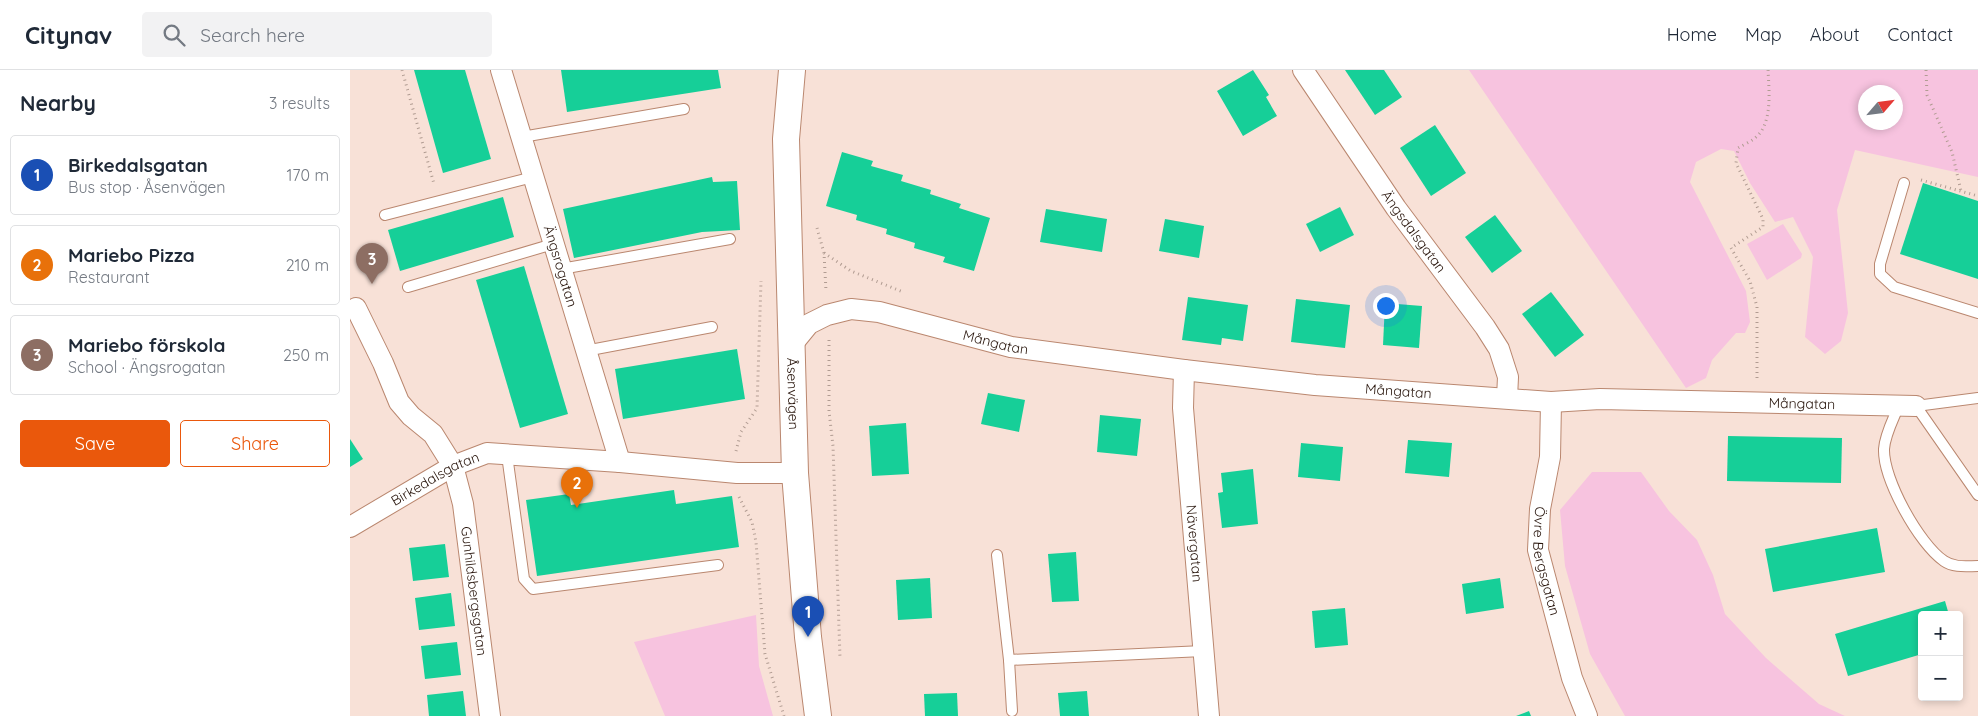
<!DOCTYPE html>
<html lang="en">
<head>
<meta charset="utf-8">
<style>
	:root { --surface:#fff; --page:#f2f2f3; --text:#1f2937; --muted:#747a83; --line:#e0e1e3; --accent:#ea580c }
	body { margin:0; font-family:Quicksand,sans-serif; background:var(--page); color:var(--text) }
	.controls { position:absolute; right:15px; bottom:15px; display:grid; overflow:hidden; border-radius:5px; box-shadow:0 2px 8px #0003 }
	.controls button { width:45px; height:45px; display:grid; place-items:center; padding:0; border:0; border-bottom:1px solid var(--line); background:var(--surface); color:var(--text); font:25px sans-serif }
	.compass { position:absolute; left:1508px; top:15px; width:45px; height:45px; border-radius:50%; background:var(--surface); box-shadow:0 2px 8px #0003; rotate:62deg }
	.you { position:absolute; left:1035px; top:235px; width:18px; height:18px; margin:-12px; border:4px solid #fff; border-radius:50%; background:#1a73e8; box-shadow:0 0 0 8px #1a73e833 }
	.badge { display:grid; place-items:center; width:32px; height:32px; border-radius:50%; background:var(--accent); color:#fff; font-size:16px; font-weight:700 }
	.pin { position:absolute; translate:-50% -41px; filter:drop-shadow(0 1px 2px #0008) }
	.pin::after { content:''; position:absolute; top:26px; width:18px; height:15px; background:inherit; clip-path:polygon(0 0,100% 0,50% 100%) }
	.list { margin:0; padding:0; list-style:none }
	h2 { display:flex; justify-content:space-between; align-items:center; height:65px; margin:0; padding:0 20px; font-size:21px }
	h2 small { font-size:16px; font-weight:400; color:var(--muted) }
	.list li { display:grid; grid-template-columns:32px 1fr auto; gap:15px; align-items:center; box-sizing:border-box; height:80px; margin:0 10px 10px; padding:0 10px; border:1px solid var(--line); border-radius:5px }
	.list b { display:block; font-size:19px; white-space:nowrap }
	.list p { margin:0; font-size:16px; white-space:nowrap; color:var(--muted) }
	.list em { font-size:16px; font-style:normal; color:var(--muted) }
	.actions { display:flex; gap:10px; padding:15px 20px }
	.actions a { flex:1; padding:11px 0; border:1px solid var(--accent); border-radius:5px; text-align:center; font-size:18px; color:var(--accent) }
	.actions .main { background:var(--accent); color:#fff }
	.icon { flex:none; width:28px; height:28px; fill:none; stroke:currentColor; stroke-width:2; stroke-linecap:round; stroke-linejoin:round }
	.map { position:relative; flex:none; width:1628px; height:646px; overflow:hidden }
	header { display:flex; align-items:center; gap:30px; box-sizing:border-box; height:70px; padding:0 25px; background:var(--surface); border-bottom:1px solid var(--line) }
	header strong { font-size:24px }
	nav { display:flex; gap:28px; margin-inline-start:auto; font-size:18px }
	.search { width:350px; height:45px; background:var(--page); display:flex; align-items:center; gap:12px; box-sizing:border-box; padding:0 18px; border-radius:5px; color:var(--muted); font-size:19px }
	main { display:flex }
	aside { flex:1; background:var(--surface) }
	.map>svg:first-child { display:block }
</style>
</head>
<body>
<header>
<strong>Citynav</strong>
<div class="search"><svg class="icon" aria-label="search" viewBox="0 0 24 24"><circle cx="10" cy="10" r="6"/><path d="M15 15l6 6"/></svg>Search here</div>
<nav><a>Home</a><a>Map</a><a>About</a><a>Contact</a></nav>
</header>
<main>
<aside>
<h2>Nearby<small>3 results</small></h2>
<ul class="list">
<li><span class="badge" style="background:#1a4fb4">1</span><div><b>Birkedalsgatan</b><p>Bus stop · Åsenvägen</p></div><em>170 m</em></li>
<li><span class="badge" style="background:#e8710a">2</span><div><b>Mariebo Pizza</b><p>Restaurant</p></div><em>210 m</em></li>
<li><span class="badge" style="background:#8d6e63">3</span><div><b>Mariebo förskola</b><p>School · Ängsrogatan</p></div><em>250 m</em></li>
</ul>
<div class="actions"><a class="main">Save</a><a>Share</a></div>
</aside>
<div class="map">
<svg width="1628" height="646" viewBox="0 0 1628 646">
	<rect width="100%" height="100%" fill="#f8e1d7"/>
	<g fill="#f7c3df" fill-rule="evenodd">
		<path d="M1119 0H1628V107L1505 80 1487 140 1498 243 1491 271 1475 284 1455 267 1463 187 1443 147 1425 152 1400 113 1384 81 1371 79 1346 92 1340 112 1396 221 1400 252 1395 263H1386L1362 290 1356 308 1336 318ZM1546 22V52H1516V22Z"/>
		<path d="M1433 154 1452 184 1451 188 1417 210 1397 174Z"/>
		<path d="M1242 402H1291L1319 441 1347 470 1363 505 1375 544 1416 588 1469 634 1495 646H1275L1240 584 1215 496 1210 440Z"/>
		<path d="M406 545 409 596 423 646H315L284 572Z"/>
	</g>
	<g fill="#16cf98">
		<path d="M64 0H115L141 89 93 103Z"/>
		<path d="M211 0H368L371 18 217 42Z"/>
		<path d="M903 0 919 25 916 27 927 46 893 66 867 21Z"/>
		<path d="M995 0H1034L1052 27 1025 45Z"/>
		<path d="M1085 55 1116 103 1081 126 1050 78Z"/>
		<path d="M492 82 523 91 521 96 553 105 551 111 581 120 580 124 611 134 609 138 640 148 624 201 593 192 595 187 564 178 565 173 536 164 537 159 506 150 507 145 476 136Z"/>
		<path d="M362 107 363 112 387 111 390 160 352 162 224 188 213 139Z"/>
		<path d="M1573 113 1628 131V209L1550 184Z"/>
		<path d="M153 127 164 167 50 201 38 160Z"/>
		<path d="M990 137 1004 165 970 182 956 154Z"/>
		<path d="M696 139 757 149 752 182 690 172Z"/>
		<path d="M1145 145 1172 181 1142 203 1115 167Z"/>
		<path d="M815 149 854 156 849 188 809 181Z"/>
		<path d="M174 196 218 344 170 358 126 210Z"/>
		<path d="M1201 222 1234 265 1205 287 1172 244Z"/>
		<path d="M838 227 898 235 893 271 872 268 871 275 832 270Z"/>
		<path d="M946 229 1000 235 995 278 941 272Z"/>
		<path d="M1035 233 1072 236 1069 278 1033 275Z"/>
		<path d="M387 279 395 329 273 349 265 299Z"/>
		<path d="M638 323 675 330 669 362 631 354Z"/>
		<path d="M750 345 791 349 787 386 747 382Z"/>
		<path d="M556 353 559 404 522 406 519 356Z"/>
		<path d="M1378 366 1492 368 1491 413 1377 411Z"/>
		<path d="M0 369 13 389 0 397Z"/>
		<path d="M1058 370 1102 373 1099 407 1055 403Z"/>
		<path d="M951 373 993 377 990 411 948 407Z"/>
		<path d="M903 399 908 454 872 458 868 423 873 422 871 403Z"/>
		<path d="M324 420 326 434 382 426 389 477 187 506 176 430 219 424 221 435Z"/>
		<path d="M1527 458 1535 502 1423 522 1415 479Z"/>
		<path d="M95 474 99 507 63 511 59 478Z"/>
		<path d="M726 482 729 531 702 532 698 484Z"/>
		<path d="M580 508 582 548 548 550 546 510Z"/>
		<path d="M1150 508 1154 538 1116 544 1112 514Z"/>
		<path d="M101 523 105 556 69 560 65 528Z"/>
		<path d="M1595 531 1599 545H1572V584L1498 606 1485 564Z"/>
		<path d="M995 538 998 575 965 578 962 541Z"/>
		<path d="M107 572 111 605 75 609 71 576Z"/>
		<path d="M113 621 116 646H79L77 625Z"/>
		<path d="M737 621 739 646H710L708 623Z"/>
		<path d="M607 623 608 646H575L574 624Z"/>
		<path d="M1179 641 1181 646H1166Z"/>
	</g>
	<g fill="none" stroke-linecap="round" stroke-linejoin="round">
		<defs>
			<g id="service">
				<path d="M172 67 334 39"/>
				<path d="M1554 113 1530 194V204L1544 217 1628 243"/>
				<path d="M35 145 183 107"/>
				<path d="M211 199 380 169"/>
				<path d="M58 217 203 174"/>
				<path d="M235 281 362 257"/>
				<path d="M1628 328 1566 336 1628 425"/>
				<path d="M1549 335C1544 348 1535 364 1534 379 1533 409 1569 474 1594 491 1604 498 1617 496 1628 496"/>
				<path d="M157 385 174 509 183 519 368 495"/>
				<path d="M647 485 659 590 662 641"/>
				<path d="M659 590 853 581"/>
			</g>
			<g id="minor">
				<path id="s1" d="M151 0 270 392"/>
				<path id="s2" d="M953 0 1046 138 1135 257 1149 279 1158 307 1157 328"/>
				<path id="s3" d="M6 238 33 293 49 332 61 346 83 364 103 396 113 434 140 646"/>
				<path id="s4" d="M441 276 459 254 477 245 501 239 529 242 661 277 834 300 965 315 1201 332 1250 329 1566 336"/>
				<path id="s5" d="M834 300 833 338 859 646"/>
				<path id="s6" d="M1201 332 1200 387 1190 439 1188 480 1222 608 1237 646"/>
				<path id="s7" d="M0 457 103 396 137 383 270 392 387 403H445"/>
			</g>
			<g id="tertiary">
				<path id="s8" d="M442 0 436 69 445 403 458 567 468 646"/>
			</g>
		</defs>
		<use href="#service" stroke="#ba876f" stroke-width="12"/>
		<use href="#minor" stroke="#ba876f" stroke-width="22"/>
		<use href="#tertiary" stroke="#ba876f" stroke-width="28"/>
		<g stroke="#b19c92" stroke-width="3" stroke-dasharray="1 4" stroke-linecap="butt">
			<path d="M52 0 84 114"/>
			<path d="M1576 0 1577 25 1602 82 1611 121"/>
			<path d="M1571 110 1628 126"/>
			<path d="M467 158 474 183 476 221"/>
			<path d="M474 183 501 201 553 222"/>
			<path d="M479 270V341L483 376 490 588"/>
			<path d="M1407 308V237L1400 211 1381 178 1413 157V149L1386 93 1388 78C1393 75 1400 72 1405 68 1423 54 1419 20 1418 0"/>
			<path d="M386 381 391 362 407 338 411 211"/>
			<path d="M389 427 402 452 406 472 415 584 434 646"/>
		</g>
		<use href="#service" stroke="#fff" stroke-width="10"/>
		<use href="#minor" stroke="#fff" stroke-width="20"/>
		<use href="#tertiary" stroke="#fff" stroke-width="26"/>
	</g>
	<g text-anchor="middle" dominant-baseline="central" stroke-width="4" stroke-linejoin="round" paint-order="stroke">
		<g font-size="14" fill="#28150c" stroke="#fff">
			<text stroke="none"><textPath href="#s2" startOffset="196">Ängsdalsgatan</textPath></text>
			<text stroke="none"><textPath href="#s1" startOffset="205">Ängsrogatan</textPath></text>
			<text stroke="none"><textPath href="#s4" startOffset="222">Mångatan</textPath></text>
			<text stroke="none"><textPath href="#s4" startOffset="628">Mångatan</textPath></text>
			<text stroke="none"><textPath href="#s8" startOffset="324">Åsenvägen</textPath></text>
			<text stroke="none"><textPath href="#s4" startOffset="1032">Mångatan</textPath></text>
			<text stroke="none"><textPath href="#s7" startOffset="98">Birkedalsgatan</textPath></text>
			<text stroke="none"><textPath href="#s5" startOffset="174">Nävergatan</textPath></text>
			<text stroke="none"><textPath href="#s6" startOffset="161">Övre Bergsgatan</textPath></text>
			<text stroke="none"><textPath href="#s3" startOffset="315">Gunhildsbergsgatan</textPath></text>
		</g>
	</g>
</svg>
<div class="controls">
<button>+</button>
<button>−</button>
</div>
<svg class="compass" viewBox="-18 -18 36 36"><path d="M0-13l5 13h-10z" fill="#e53935"/><path d="M0 13l5-13h-10z" fill="#747a83"/></svg>
<div class="you"></div>
<div class="pin badge" style="left:458px;top:567px;background:#1a4fb4">1</div>
<div class="pin badge" style="left:227px;top:438px;background:#e8710a">2</div>
<div class="pin badge" style="left:22px;top:214px;background:#8d6e63">3</div>
</div>
</main>
</body>
</html>
